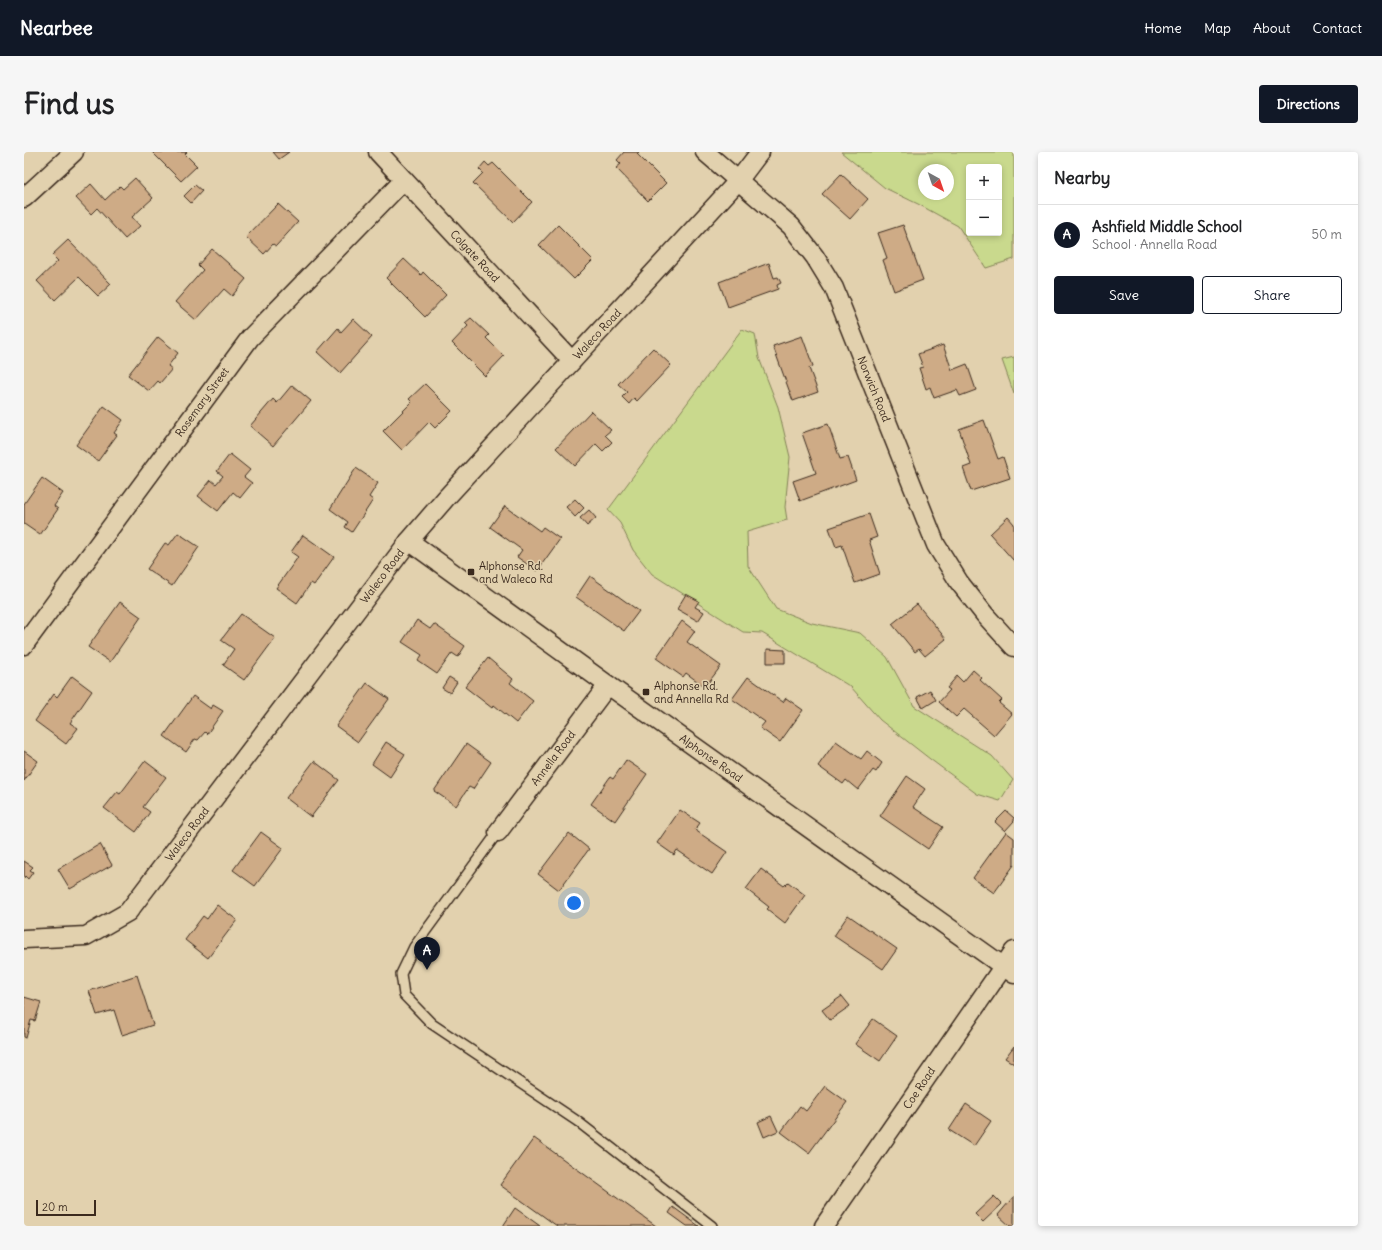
<!DOCTYPE html>
<html lang="en">
<head>
<meta charset="utf-8">
<style>
	:root { --surface:#fff; --page:#f6f6f6; --text:#202124; --muted:#757577; --line:#e0e0e0; --accent:#111827 }
	body { margin:0; font-family:Delius,sans-serif; background:var(--page); color:var(--text) }
	.controls { position:absolute; right:12px; top:12px; display:grid; overflow:hidden; border-radius:4px; box-shadow:0 2px 6px #0003 }
	.controls button { width:36px; height:36px; display:grid; place-items:center; padding:0; border:0; border-bottom:1px solid var(--line); background:var(--surface); color:var(--text); font:20px sans-serif }
	.compass { position:absolute; left:894px; top:12px; width:36px; height:36px; border-radius:50%; background:var(--surface); box-shadow:0 2px 6px #0003; rotate:140deg }
	.scale { position:absolute; left:12px; bottom:10px; width:60px; box-sizing:border-box; padding-left:4px; border:2px solid #3b2a1e; border-top:0; font-size:11px; line-height:14px; white-space:nowrap; color:#3b2a1e; -webkit-text-stroke:3px #e2d1ae; paint-order:stroke }
	.you { position:absolute; left:550px; top:751px; width:14px; height:14px; margin:-10px; border:3px solid #fff; border-radius:50%; background:#1a73e8; box-shadow:0 0 0 6px #1a73e833 }
	.badge { display:grid; place-items:center; width:26px; height:26px; border-radius:50%; background:var(--accent); color:#fff; font-size:13px; font-weight:700 }
	.pin { position:absolute; translate:-50% -33px; filter:drop-shadow(0 1px 2px #0008) }
	.pin::after { content:''; position:absolute; top:21px; width:14px; height:12px; background:inherit; clip-path:polygon(0 0,100% 0,50% 100%) }
	.list { margin:0; padding:0; list-style:none }
	h2 { display:flex; justify-content:space-between; align-items:center; height:52px; margin:0; padding:0 16px; font-size:17px }
	h2 small { font-size:13px; font-weight:400; color:var(--muted) }
	.list li { display:grid; grid-template-columns:26px 1fr auto; gap:12px; align-items:center; box-sizing:border-box; height:60px; padding:0 16px; border-top:1px solid var(--line) }
	.list b { display:block; font-size:15px; white-space:nowrap }
	.list p { margin:0; font-size:13px; white-space:nowrap; color:var(--muted) }
	.list em { font-size:13px; font-style:normal; color:var(--muted) }
	.actions { display:flex; gap:8px; padding:12px 16px }
	.actions a { flex:1; padding:9px 0; border:1px solid var(--accent); border-radius:4px; text-align:center; font-size:14px; color:var(--accent) }
	.actions .main { background:var(--accent); color:#fff }
	.map { position:relative; flex:none; width:990px; height:1074px; overflow:hidden; border-radius:4px }
	header { display:flex; align-items:center; gap:24px; box-sizing:border-box; height:56px; padding:0 20px; background:var(--accent); color:#fff }
	header strong { font-size:19px }
	nav { display:flex; gap:22px; margin-inline-start:auto; font-size:14px }
	.intro { display:flex; align-items:center; justify-content:space-between; box-sizing:border-box; height:96px; padding:0 24px }
	h1 { margin:0; font-size:28px }
	.button { padding:10px 18px; border-radius:4px; background:var(--accent); color:#fff; font-size:14px; font-weight:700 }
	main { display:flex; gap:24px; padding:0 24px }
	aside { flex:1; background:var(--surface); border-radius:4px; box-shadow:0 2px 6px #0003 }
	.map>svg:first-child { display:block }
</style>
</head>
<body>
<header>
<strong>Nearbee</strong>
<nav><a>Home</a><a>Map</a><a>About</a><a>Contact</a></nav>
</header>
<div class="intro"><h1>Find us</h1><a class="button">Directions</a></div>
<main>
<div class="map">
<svg width="990" height="1074" viewBox="0 0 990 1074">
	<rect width="100%" height="100%" fill="#e2d1ae"/>
	<filter id="ink" filterUnits="userSpaceOnUse"><feTurbulence type="fractalNoise" baseFrequency=".025" numOctaves="2"/><feDisplacementMap in="SourceGraphic" scale="8" xChannelSelector="R" yChannelSelector="G"/><feConvolveMatrix kernelMatrix="1 2 1 2 8 2 1 2 1" color-interpolation-filters="sRGB"/></filter>
	<g filter="url(#ink)">
		<g fill="#c9d98d" stroke="#828256" fill-rule="evenodd">
			<path d="M817 0H990V107L962 116 934 74 894 52 861 36ZM945 15H975V81H945ZM900 18H924V42H900Z"/>
			<path d="M718 177 731 182 735 206 754 255 766 305 761 355 763 368 723 380 724 414 752 457 788 471 836 481 863 505 890 554 968 604 989 628 976 649 953 642 906 607 856 568 827 535 738 481 719 480 628 422 609 398 596 371 584 358Z"/>
			<path d="M990 205V242L978 208Z"/>
		</g>
		<g fill="#ceab86" stroke="#3b2a1e">
			<path d="M128 0H163L161 2 173 14 157 29Z"/>
			<path d="M249 0H265L255 7Z"/>
			<path d="M600 0H615L613 2 642 31 624 49 592 16 597 12 593 8Z"/>
			<path d="M461 10 465 14 469 11 508 50 489 70 449 31 459 21 455 17Z"/>
			<path d="M817 22 844 47 826 67 798 42Z"/>
			<path d="M111 26 129 46 108 65 116 74 101 87 73 56 67 62 52 46 67 32 81 48 96 34 99 37Z"/>
			<path d="M171 33 178 39 167 51 160 44Z"/>
			<path d="M254 52 274 70 252 94 249 92 240 102 222 85Z"/>
			<path d="M534 73 569 108 550 127 515 93Z"/>
			<path d="M879 73 899 128 870 139 859 108 863 106 854 81Z"/>
			<path d="M44 88 87 132 74 144 55 125 31 148 13 129 34 109 28 103Z"/>
			<path d="M188 97 222 127 208 144 200 137 172 168 151 150 179 118 174 113Z"/>
			<path d="M380 107 397 123 399 120 422 143 401 165 362 126Z"/>
			<path d="M745 111 750 126 754 125 757 131 753 133 754 137 704 155 695 130Z"/>
			<path d="M447 166 465 183 462 186 480 204 461 224 428 191 444 174 441 171Z"/>
			<path d="M329 167 348 185 316 221 293 200 314 176 317 180Z"/>
			<path d="M778 184 789 214 785 216 794 240 769 249 749 194Z"/>
			<path d="M134 185 154 201 144 214 148 217 136 231 134 229 125 239 104 223Z"/>
			<path d="M919 193 928 218 943 212 952 238 936 244 933 238 910 246 906 235 902 237 895 216 899 215 894 202Z"/>
			<path d="M629 196 647 213 613 249 610 246 605 252 598 245 603 240 594 232Z"/>
			<path d="M401 232 428 259 411 276 405 270 378 298 359 279 388 250 385 247Z"/>
			<path d="M268 233 287 249 249 294 226 274 249 247 253 251Z"/>
			<path d="M80 254 99 268 90 281 93 283 74 309 52 293Z"/>
			<path d="M567 259 587 278 581 283 588 290 579 299 572 292 551 314 532 296Z"/>
			<path d="M960 268 974 307 979 305 986 326 947 339 939 316 947 313 935 277Z"/>
			<path d="M804 272 816 307 824 305 832 328 776 349 769 329 792 321 778 281Z"/>
			<path d="M206 302 226 318 220 325 228 331 216 346 209 340 194 359 174 344 187 328 192 332 199 324 193 319Z"/>
			<path d="M332 316 354 331 345 345 349 348 328 380 321 375 324 370 306 357Z"/>
			<path d="M18 326 39 341 30 354 34 357 16 383 0 372V352Z"/>
			<path d="M551 347 560 356 551 365 542 355Z"/>
			<path d="M481 354 516 379 519 375 536 387 513 419 493 405 498 398 466 375Z"/>
			<path d="M565 358 572 366 563 374 556 366Z"/>
			<path d="M845 362 853 385 845 388 856 422 831 431 818 393 812 395 805 376Z"/>
			<path d="M984 365 990 372V409L966 382Z"/>
			<path d="M154 381 175 395 148 434 123 417 141 391 145 393Z"/>
			<path d="M279 383 310 405 290 433 287 431 273 451 252 436 274 405 267 400Z"/>
			<path d="M566 424 615 459 600 479 552 445Z"/>
			<path d="M662 442 675 449 671 455 680 460 674 469 653 457Z"/>
			<path d="M96 450 117 465 86 510 64 495Z"/>
			<path d="M893 452 922 487 901 504 895 497 891 500 868 472Z"/>
			<path d="M217 462 251 486 220 528 199 513 210 497 197 488Z"/>
			<path d="M393 468 406 477 410 472 441 494 434 505 428 501 413 522 394 509 398 503 378 490Z"/>
			<path d="M658 469 671 479 663 490 697 514 681 535 662 521 659 525 632 506Z"/>
			<path d="M743 497 761 498V511H743Z"/>
			<path d="M464 506 489 527 486 531 509 549 492 571 470 553 468 556 441 535Z"/>
			<path d="M949 518 958 526 956 528 978 548 975 551 988 562 970 583 940 557 932 565 915 550 926 538 923 536 933 524 939 530Z"/>
			<path d="M48 524 68 539 46 571 54 576 42 592 11 569 30 542 33 545Z"/>
			<path d="M425 525 433 530 426 541 418 536Z"/>
			<path d="M724 525 759 550 762 546 779 558 756 590 736 576 741 570 708 547Z"/>
			<path d="M343 531 365 547 334 590 312 574Z"/>
			<path d="M906 538 912 548 899 556 893 545Z"/>
			<path d="M169 544 187 557 189 553 199 559 183 582 181 580 174 588 171 587 162 600 140 584Z"/>
			<path d="M812 589 837 607 843 599 858 611 852 620 849 618 834 638 822 628 819 632 794 614Z"/>
			<path d="M362 590 381 602 366 625 348 612Z"/>
			<path d="M442 592 467 610 449 637 445 635 432 654 410 639Z"/>
			<path d="M0 599 14 609 0 629Z"/>
			<path d="M602 608 623 622 591 669 567 652 586 625 589 627Z"/>
			<path d="M121 609 142 625 119 655 126 660 112 680 80 656 93 640 96 642Z"/>
			<path d="M290 609 315 628 287 665 262 646Z"/>
			<path d="M883 624 901 637 889 655 919 675 904 697 856 664Z"/>
			<path d="M656 658 676 671 671 678 703 700 688 722 653 698 650 703 633 691Z"/>
			<path d="M982 659 990 666V669L981 679 971 670Z"/>
			<path d="M237 680 259 696 231 734 209 718Z"/>
			<path d="M982 680 990 686V713L970 741 949 726Z"/>
			<path d="M545 681 565 697 535 738 514 722Z"/>
			<path d="M76 692 88 713 46 737 34 717Z"/>
			<path d="M0 709 9 715 6 718 9 720 4 727 1 724 0 726Z"/>
			<path d="M737 717 760 734 764 730 781 743 761 771 743 757 745 755 722 737Z"/>
			<path d="M193 753 213 768 184 806 161 788 179 764 183 767Z"/>
			<path d="M824 763 873 797 859 817 810 784Z"/>
			<path d="M113 823 129 873 98 883 90 858 73 863 65 839Z"/>
			<path d="M818 844 826 854 806 868 798 858Z"/>
			<path d="M0 845 17 850 11 869 7 868 2 886 0 885Z"/>
			<path d="M849 867 873 884 856 909 831 892Z"/>
			<path d="M990 894V912L981 906Z"/>
			<path d="M801 934 823 950 785 1001 757 980 776 954 782 959Z"/>
			<path d="M942 952 967 969 950 994 925 978Z"/>
			<path d="M747 964 754 979 740 985 734 970Z"/>
			<path d="M510 986 632 1074H533L476 1033Z"/>
			<path d="M970 1044 978 1052 959 1070 951 1062Z"/>
			<path d="M990 1044V1074H986L974 1063Z"/>
			<path d="M649 1055 675 1074H663L645 1061Z"/>
			<path d="M491 1056 516 1074H479Z"/>
		</g>
		<g fill="none" stroke-linecap="round" stroke-linejoin="round">
			<defs>
				<path id="service" d="M474 680 390 795 377 822 380 843 408 872 553 969 688 1074"/>
				<g id="minor">
					<path d="M354 0 548 209"/>
					<path d="M681 0 767 74 791 105 810 136 912 393 935 430 961 463 990 495"/>
					<path d="M0 46 50 0"/>
					<path d="M385 389 584 533 990 822"/>
					<path d="M0 493 226 186 380 28"/>
					<path d="M474 680 584 533"/>
					<path d="M0 787 62 784 104 760 385 389 422 346 714 29 736 0"/>
					<path d="M800 1074 990 799"/>
				</g>
			</defs>
			<use href="#service" stroke="#3b2a1e" stroke-width="12"/>
			<use href="#minor" stroke="#3b2a1e" stroke-width="21"/>
			<use href="#service" stroke="#e2d1ae" stroke-width="9"/>
			<use href="#minor" stroke="#e2d1ae" stroke-width="18"/>
		</g>
	</g>
	<g fill="#3b2a1e" stroke="#e2d1ae" stroke-width="1.5">
		<rect x="443" y="416" width="8" height="8" rx="2"/>
		<rect x="618" y="536" width="8" height="8" rx="2"/>
	</g>
	<g text-anchor="middle" dominant-baseline="central" stroke-width="3" stroke-linejoin="round" paint-order="stroke">
		<g font-size="11" fill="#3b2a1e" stroke="#e2d1ae">
			<text transform="translate(451 104) rotate(47)">Colgate Road</text>
			<text transform="translate(573 182) rotate(-47)">Waleco Road</text>
			<text transform="translate(850 237) rotate(68)">Norwich Road</text>
			<text transform="translate(178 250) rotate(-54)">Rosemary Street</text>
			<text transform="translate(358 424) rotate(-53)">Waleco Road</text>
			<text transform="translate(529 606) rotate(-53)">Annella Road</text>
			<text transform="translate(687 606) rotate(35)">Alphonse Road</text>
			<text transform="translate(163 682) rotate(-53)">Waleco Road</text>
			<text transform="translate(895 936) rotate(-56)">Coe Road</text>
		</g>
		<g font-size="11" fill="#3b2a1e" stroke="#e2d1ae" text-anchor="start">
			<text x="455" y="414">Alphonse Rd.<tspan x="455" dy="13">and Waleco Rd</tspan></text>
			<text x="630" y="534">Alphonse Rd.<tspan x="630" dy="13">and Annella Rd</tspan></text>
		</g>
	</g>
</svg>
<div class="controls">
<button>+</button>
<button>−</button>
</div>
<svg class="compass" viewBox="-18 -18 36 36"><path d="M0-13l5 13h-10z" fill="#e53935"/><path d="M0 13l5-13h-10z" fill="#757577"/></svg>
<div class="scale">20 m</div>
<div class="you"></div>
<div class="pin badge" style="left:403px;top:818px">A</div>
</div>
<aside>
<h2>Nearby<small></small></h2>
<ul class="list">
<li><span class="badge">A</span><div><b>Ashfield Middle School</b><p>School · Annella Road</p></div><em>50 m</em></li>
</ul>
<div class="actions"><a class="main">Save</a><a>Share</a></div>
</aside>
</main>
</body>
</html>
